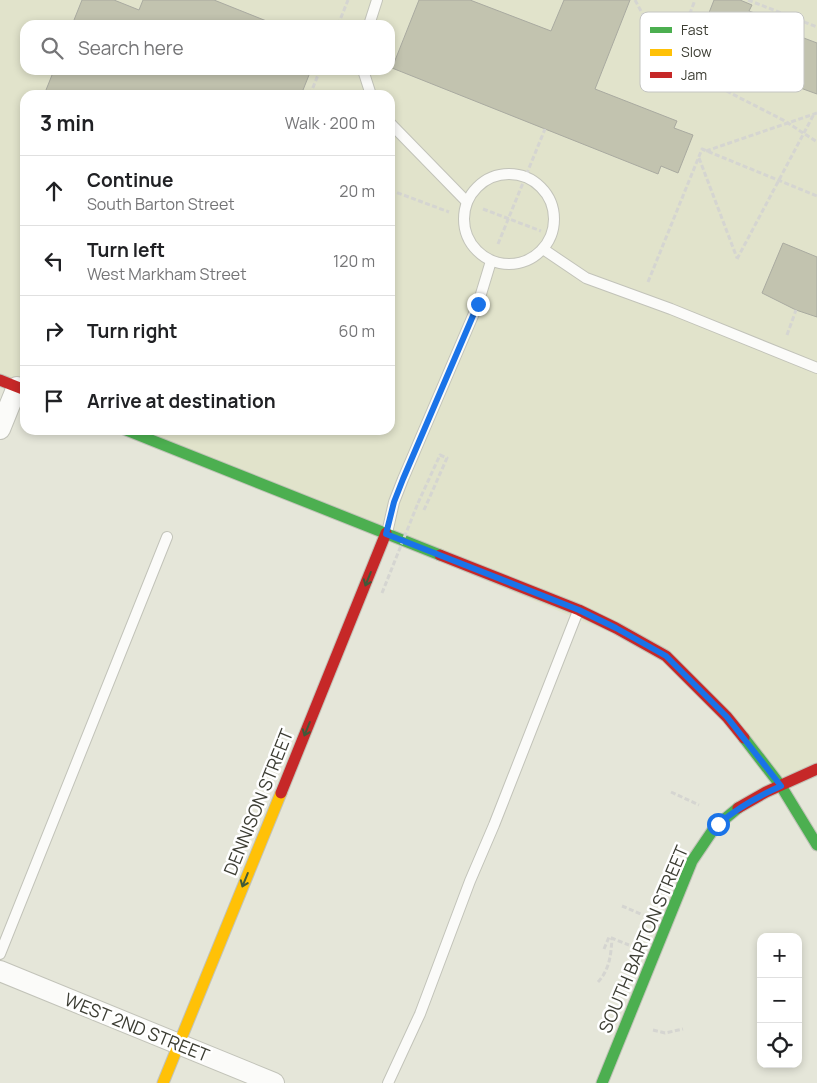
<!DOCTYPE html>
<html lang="en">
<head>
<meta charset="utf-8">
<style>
	:root { --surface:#fff; --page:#f6f6f6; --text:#202124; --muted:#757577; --line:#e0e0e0 }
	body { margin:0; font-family:Manrope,sans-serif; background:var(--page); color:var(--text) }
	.controls { position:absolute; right:15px; bottom:15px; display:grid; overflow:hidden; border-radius:10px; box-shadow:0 2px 8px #0003 }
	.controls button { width:45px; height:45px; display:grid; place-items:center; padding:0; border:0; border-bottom:1px solid var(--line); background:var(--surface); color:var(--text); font:25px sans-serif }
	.stop { position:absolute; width:15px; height:15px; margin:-11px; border:4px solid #1a73e8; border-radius:50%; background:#fff }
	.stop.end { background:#1a73e8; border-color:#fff; box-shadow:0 1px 5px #0008 }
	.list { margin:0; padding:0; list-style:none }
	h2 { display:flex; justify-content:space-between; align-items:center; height:65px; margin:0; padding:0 20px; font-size:21px }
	h2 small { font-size:16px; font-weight:400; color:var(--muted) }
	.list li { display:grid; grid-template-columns:32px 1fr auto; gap:15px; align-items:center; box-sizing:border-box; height:70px; padding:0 20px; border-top:1px solid var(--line) }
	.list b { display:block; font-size:19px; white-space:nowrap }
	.list p { margin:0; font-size:16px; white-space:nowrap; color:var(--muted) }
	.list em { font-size:16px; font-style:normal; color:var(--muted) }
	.icon { flex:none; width:28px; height:28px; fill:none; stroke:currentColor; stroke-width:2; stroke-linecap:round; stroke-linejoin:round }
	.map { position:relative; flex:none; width:817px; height:1083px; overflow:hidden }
	.search { position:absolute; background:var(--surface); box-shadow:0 2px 8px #0003; left:20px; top:20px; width:375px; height:55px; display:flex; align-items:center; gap:12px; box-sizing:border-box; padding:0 18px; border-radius:15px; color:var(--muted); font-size:19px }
	.panel { position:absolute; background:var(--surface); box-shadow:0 2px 8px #0003; left:20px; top:90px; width:375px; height:345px; border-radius:15px }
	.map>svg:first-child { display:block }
</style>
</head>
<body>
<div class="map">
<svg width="817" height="1083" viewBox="0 0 817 1083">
	<rect width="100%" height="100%" fill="#e5e6d9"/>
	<path fill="#e1e3cb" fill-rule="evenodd" d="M0 0H817V772L781 786 666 656 126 430H390V95H25V390L0 380ZM25 25H390V70H25Z"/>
	<g fill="#c2c3af" stroke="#a9aaa0">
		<path d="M82 0H114L139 10 143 0H214L274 24 72 25Z"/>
		<path d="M419 0H470L551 31 564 0H630L595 89 677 121 674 128 693 135 678 173 661 166 658 174 392 68Z"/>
		<path d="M714 0H740L752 5 749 11 790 26 788 32 817 43V94L770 77 766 89 693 62 700 44 684 37 691 18 705 23Z"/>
		<path d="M54 70H311L301 95H44Z"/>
		<path d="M783 243 817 257V317L796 310 762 293Z"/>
	</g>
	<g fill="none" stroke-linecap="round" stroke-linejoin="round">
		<defs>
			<g id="lane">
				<path d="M369 25 377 0"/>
				<path d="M363 70 371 95"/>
				<path d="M390 123 467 202"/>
				<circle cx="509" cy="219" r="45"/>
				<path d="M543 249 586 278 671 309 817 368"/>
				<path d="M387 533 394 502 403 479 478 304 491 261"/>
				<path d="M0 954 167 537"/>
				<path d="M388 1083 420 1014 470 881 494 825 578 611"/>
			</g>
			<g id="street">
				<path d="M0 429 17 387"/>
				<path d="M0 971 274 1083"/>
			</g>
			<g id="fast">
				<path d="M126 430 440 555"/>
				<path d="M744 738 781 786 817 845"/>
				<path d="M602 1083 692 861 715 827 738 808"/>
			</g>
			<path id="slow" d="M163 1083 281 793"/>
			<g id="jam">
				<path d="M0 380 25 390"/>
				<path d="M440 555 579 610 616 628 666 656 727 717 744 738"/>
				<path d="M281 793 386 533"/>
				<path d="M738 808 766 792 817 769"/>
			</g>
		</defs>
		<use href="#lane" stroke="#c2c3b9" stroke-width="12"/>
		<use href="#street" stroke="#c2c3b9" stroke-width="22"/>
		<use href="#fast" stroke="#c2c3b9" stroke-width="13"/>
		<use href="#slow" stroke="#c2c3b9" stroke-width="13"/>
		<use href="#jam" stroke="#c2c3b9" stroke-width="13"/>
		<g stroke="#d5d5d1" stroke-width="3" stroke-dasharray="5 2.5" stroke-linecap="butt">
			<path d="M635 0 668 61 785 121 817 142"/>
			<path d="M748 0 817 27"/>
			<path d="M338 25 348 0"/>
			<path d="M671 63 695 0"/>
			<path d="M310 95 320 70"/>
			<path d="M706 151 817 113"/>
			<path d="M699 158 737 258"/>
			<path d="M390 190 449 212"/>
			<path d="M483 209 541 231"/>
			<path d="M498 244 545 129"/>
			<path d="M737 259 814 114"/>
			<path d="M648 282 702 149 817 196"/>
			<path d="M787 335 796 310"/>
			<path d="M418 503 440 455 447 458 424 510"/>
			<path d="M671 792 699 805"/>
			<path d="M622 906 643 915"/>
			<path d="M604 949 609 937 629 945"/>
			<path d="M598 982C610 969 611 954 612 938"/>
			<path d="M653 1030 665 1033 683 1029"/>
		</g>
		<use href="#lane" stroke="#fbfbf9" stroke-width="10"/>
		<use href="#street" stroke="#fbfbf9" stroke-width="20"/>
		<use href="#fast" stroke="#4caf50" stroke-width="11"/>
		<use href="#slow" stroke="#ffc107" stroke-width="11"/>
		<use href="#jam" stroke="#c62828" stroke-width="11"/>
		<path stroke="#d5d5d1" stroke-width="3" stroke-dasharray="5 2.5" stroke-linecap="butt" d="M382 593 418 503"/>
	</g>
	<defs><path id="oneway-shaft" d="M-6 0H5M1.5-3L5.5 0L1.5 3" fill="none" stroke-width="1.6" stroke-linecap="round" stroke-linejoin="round" transform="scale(1.25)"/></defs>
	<g stroke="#405a3a">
		<use href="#oneway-shaft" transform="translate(368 579) rotate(112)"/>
		<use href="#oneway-shaft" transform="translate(307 729) rotate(112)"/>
		<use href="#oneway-shaft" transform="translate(245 880) rotate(112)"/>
	</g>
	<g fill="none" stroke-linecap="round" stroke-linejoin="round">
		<path stroke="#1a73e8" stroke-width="6" d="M478 304 403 479 394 502 386 534 579 610 616 628 666 656 727 717 781 786C758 796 738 808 718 824"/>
	</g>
	<g text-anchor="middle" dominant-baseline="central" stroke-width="5" stroke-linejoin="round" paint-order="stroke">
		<g font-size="18" fill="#3c3d33" stroke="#fff">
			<text transform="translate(258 802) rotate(-68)">DENNISON STREET</text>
			<text transform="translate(643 939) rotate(-67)">SOUTH BARTON STREET</text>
			<text transform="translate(137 1027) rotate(22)">WEST 2ND STREET</text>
		</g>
	</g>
	<rect x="640" y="12" width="164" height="80" rx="8" fill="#fff" stroke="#c4c5c2" stroke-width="1"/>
	<rect x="650" y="27" width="22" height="6" fill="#4caf50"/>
	<rect x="650" y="49" width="22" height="7" fill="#ffc107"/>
	<rect x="650" y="72" width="22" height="6" fill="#c62828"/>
	<g font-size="14" fill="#3c3d33">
		<text x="681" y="35">Fast</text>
		<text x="681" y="57">Slow</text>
		<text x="681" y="80">Jam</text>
	</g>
</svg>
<div class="controls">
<button>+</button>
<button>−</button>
<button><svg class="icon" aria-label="locate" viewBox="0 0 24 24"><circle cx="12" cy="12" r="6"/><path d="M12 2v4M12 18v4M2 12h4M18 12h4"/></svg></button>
</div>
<div class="stop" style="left:718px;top:824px"></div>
<div class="stop end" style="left:478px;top:304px"></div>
<div class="search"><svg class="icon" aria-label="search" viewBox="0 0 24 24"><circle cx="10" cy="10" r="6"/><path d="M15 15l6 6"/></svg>Search here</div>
<section class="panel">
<h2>3 min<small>Walk · 200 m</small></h2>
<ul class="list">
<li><svg class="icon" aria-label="ahead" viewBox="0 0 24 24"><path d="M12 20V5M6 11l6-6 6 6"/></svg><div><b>Continue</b><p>South Barton Street</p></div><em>20 m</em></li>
<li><svg class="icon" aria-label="left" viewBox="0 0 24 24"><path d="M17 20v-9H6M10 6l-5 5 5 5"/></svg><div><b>Turn left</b><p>West Markham Street</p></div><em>120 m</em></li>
<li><svg class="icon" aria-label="right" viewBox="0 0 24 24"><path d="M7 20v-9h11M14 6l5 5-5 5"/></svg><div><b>Turn right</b></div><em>60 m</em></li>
<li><svg class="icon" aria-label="arrive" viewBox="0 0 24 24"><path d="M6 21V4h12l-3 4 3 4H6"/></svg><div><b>Arrive at destination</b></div></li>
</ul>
</section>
</div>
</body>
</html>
